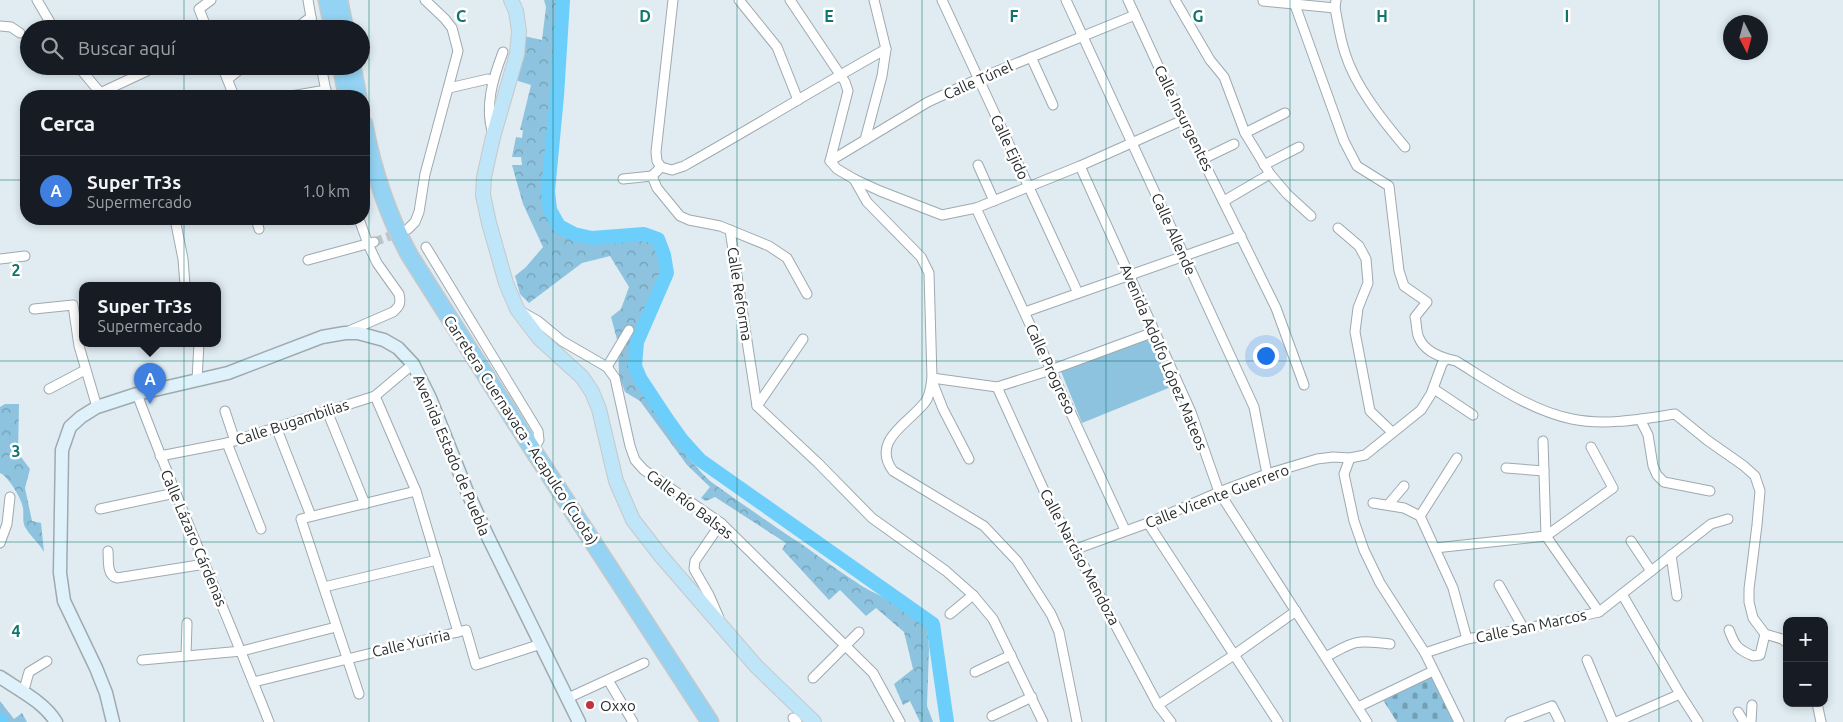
<!DOCTYPE html>
<html lang="es">
<head>
<meta charset="utf-8">
<style>
	:root { --surface:#171b24; --page:#20242c; --text:#f1f3f6; --muted:#9ea1a6; --line:#363941; --accent:#0b8043 }
	body { margin:0; font-family:Ubuntu,sans-serif; background:var(--page); color:var(--text) }
	.controls { position:absolute; right:15px; bottom:15px; display:grid; overflow:hidden; border-radius:10px; box-shadow:0 2px 8px #0003 }
	.controls button { width:45px; height:45px; display:grid; place-items:center; padding:0; border:0; border-bottom:1px solid var(--line); background:var(--surface); color:var(--text); font:25px sans-serif }
	.compass { position:absolute; left:1723px; top:15px; width:45px; height:45px; border-radius:50%; background:var(--surface); box-shadow:0 2px 8px #0003; rotate:174deg }
	.you { position:absolute; left:1265px; top:355px; width:18px; height:18px; margin:-12px; border:4px solid #fff; border-radius:50%; background:#1a73e8; box-shadow:0 0 0 8px #1a73e833 }
	.badge { display:grid; place-items:center; width:32px; height:32px; border-radius:50%; background:var(--accent); color:#fff; font-size:16px; font-weight:700 }
	.pin { position:absolute; translate:-50% -41px; filter:drop-shadow(0 1px 2px #0008) }
	.pin::after { content:''; position:absolute; top:26px; width:18px; height:15px; background:inherit; clip-path:polygon(0 0,100% 0,50% 100%) }
	.popup { position:absolute; left:79px; top:282px; width:142px; height:65px; box-sizing:border-box; display:grid; place-content:center; border-radius:10px; background:var(--surface); filter:drop-shadow(0 1px 4px #0005); font-size:16px; white-space:nowrap; color:var(--muted) }
	.popup b { font-size:19px; color:var(--text) }
	.popup::after { content:''; position:absolute; left:50%; top:100%; margin-left:-10px; border:10px solid transparent; border-top-color:var(--surface) }
	.list { margin:0; padding:0; list-style:none }
	h2 { display:flex; justify-content:space-between; align-items:center; height:65px; margin:0; padding:0 20px; font-size:21px }
	h2 small { font-size:16px; font-weight:400; color:var(--muted) }
	.list li { display:grid; grid-template-columns:32px 1fr auto; gap:15px; align-items:center; box-sizing:border-box; height:70px; padding:0 20px; border-top:1px solid var(--line) }
	.list b { display:block; font-size:19px; white-space:nowrap }
	.list p { margin:0; font-size:16px; white-space:nowrap; color:var(--muted) }
	.list em { font-size:16px; font-style:normal; color:var(--muted) }
	.icon { flex:none; width:28px; height:28px; fill:none; stroke:currentColor; stroke-width:2; stroke-linecap:round; stroke-linejoin:round }
	.map { position:relative; flex:none; width:1843px; height:722px; overflow:hidden }
	.search { position:absolute; background:var(--surface); box-shadow:0 2px 8px #0003; left:20px; top:20px; width:350px; height:55px; display:flex; align-items:center; gap:12px; box-sizing:border-box; padding:0 18px; border-radius:28px; color:var(--muted); font-size:19px }
	.panel { position:absolute; background:var(--surface); box-shadow:0 2px 8px #0003; left:20px; top:90px; width:350px; height:135px; border-radius:20px }
	.map>svg:first-child { display:block }
</style>
</head>
<body>
<div class="map">
<svg width="1843" height="722" viewBox="0 0 1843 722">
	<defs>
		<pattern id="forest-crowns" width="20" height="18" patternUnits="userSpaceOnUse" patternTransform="scale(1.25)"><rect width="20" height="18" fill="#8dc3de"/><path d="M2 6a3 3 0 1 1 6 0M12 15a3 3 0 1 1 6 0" fill="none" stroke="#739fb4"/></pattern>
		<pattern id="cemetery-stones" width="16" height="16" patternUnits="userSpaceOnUse" patternTransform="scale(1.25)"><rect width="16" height="16" fill="#8dc3de"/><path d="M2 7V4a2 2 0 0 1 4 0v3zM10 15v-3a2 2 0 0 1 4 0v3z" fill="#739fb4"/></pattern>
	</defs>
	<rect width="100%" height="100%" fill="#e0ecf2"/>
	<g fill="url(#forest-crowns)">
		<path d="M544 0H564L553 85 545 185C559 285 645 203 669 251 680 275 633 324 634 353 635 369 645 384 653 398 668 428 685 458 710 481 719 488 729 494 738 501 759 515 779 530 800 543 819 556 837 570 856 582 865 589 876 593 886 599 900 607 913 617 927 626L929 649 927 706 933 722H920L910 701 903 705 894 684 913 669 904 632 876 608 866 616 840 590 829 600 782 549 786 543 715 497 706 501 701 498 710 487 687 465 640 401 625 392 619 376 618 343 611 317 621 309 629 287 610 256 582 263 529 303 520 294 515 276 526 267 543 247 523 204 512 165H522L521 157H512L516 137 522 138 523 130H520L531 85 515 80 524 36 542 40 546 7Z"/>
		<path d="M5 404H19L18 453 30 469 25 488 32 521 41 523 44 552C39 543 30 536 25 527 22 521 24 514 23 508 22 499 8 476 0 473V407Z"/>
		<path d="M0 701 14 719 22 713 27 722H0Z"/>
	</g>
	<path fill="url(#cemetery-stones)" d="M1432 675 1454 722H1397L1383 700Z"/>
	<path fill="#8dc3de" d="M1149 333 1171 387 1082 423 1060 369Z"/>
	<g fill="none" stroke-linecap="round" stroke-linejoin="round">
		<g stroke="#6ccefb" stroke-width="14">
			<path d="M563 0 557 96 548 191 550 210 559 226 574 234 592 238 644 234 658 239 664 255 667 273 637 342 635 366 640 378 667 419 682 440 700 460 933 624 947 722"/>
			<path d="M0 720 1 722"/>
		</g>
		<path stroke="#bbc6cb" stroke-width="9" stroke-dasharray="9 4.5" stroke-linecap="butt" d="M374 242 401 232"/>
		<defs>
			<g id="street">
				<path d="M37 0 54 29"/>
				<path d="M308 0 313 29"/>
				<path d="M739 0 777 47 798 100"/>
				<path d="M790 0 845 82 848 91 830 161 837 169 854 179 867 202 921 257 929 273 932 378C931 386 930 395 926 401 910 423 870 440 893 471L984 526 1017 561 1051 614 1059 632 1077 722"/>
				<path d="M942 0 1078 293"/>
				<path d="M1066 0 1254 407 1267 474"/>
				<path d="M1128 0 1183 120 1276 308 1304 385"/>
				<path d="M1175 0 1210 60 1224 77 1245 133 1270 174 1287 194 1311 216"/>
				<path d="M1296 0 1295 5 1344 141 1357 166 1389 186 1399 271 1404 286 1427 302 1415 317C1417 324 1416 332 1419 338 1425 352 1442 358 1456 361 1492 383 1529 410 1572 419 1605 426 1642 419 1675 414L1707 440 1744 466 1755 476 1760 491 1757 525 1749 589V602L1753 618 1765 634 1782 639 1787 643"/>
				<path d="M1336 0 1335 8C1338 23 1340 38 1345 53 1355 86 1383 121 1405 147"/>
				<path d="M1263 1 1335 8"/>
				<path d="M0 26 11 27 20 33"/>
				<path d="M207 29 199 9 211 0"/>
				<path d="M295 29 311 17"/>
				<path d="M1031 57 1053 105"/>
				<path d="M78 66 103 96"/>
				<path d="M222 66 234 96"/>
				<path d="M321 66 327 96"/>
				<path d="M228 79 244 66"/>
				<path d="M449 88 488 79 492 82"/>
				<path d="M100 93 147 71"/>
				<path d="M291 96 326 90"/>
				<path d="M1245 133 1285 113"/>
				<path d="M493 134C484 107 493 78 503 52"/>
				<path d="M865 140 882 76 886 49 874 0"/>
				<path d="M1203 159 1234 144"/>
				<path d="M830 161 928 102 978 79 1135 15"/>
				<path d="M978 165 994 201"/>
				<path d="M1264 165 1299 147"/>
				<path d="M1080 166 1191 412 1219 492 1367 722"/>
				<path d="M661 167 672 170 684 166C752 128 818 87 886 49"/>
				<path d="M661 167 652 176 657 188 680 216 689 220 720 226 769 246 787 258 807 294"/>
				<path d="M661 167 657 161 656 152 673 0"/>
				<path d="M623 179 652 176"/>
				<path d="M854 179 880 191 942 215 976 208 1080 166 1183 120"/>
				<path d="M1224 201 1270 174"/>
				<path d="M976 208 1125 530"/>
				<path d="M175 219 183 259 185 285"/>
				<path d="M256 219 259 229"/>
				<path d="M1338 228 1359 246 1366 259 1368 283 1358 308 1355 332 1370 411 1392 432"/>
				<path d="M408 229 415 222 419 212 425 174 458 51 452 28 445 19 425 0"/>
				<path d="M730 230 757 406 818 463 872 518 946 571 973 595 993 619 1043 722"/>
				<path d="M426 247 538 431 539 440 533 450"/>
				<path d="M0 259 25 256"/>
				<path d="M308 260 374 242"/>
				<path d="M34 309 73 305 79 346 97 407"/>
				<path d="M522 312 538 321 562 341 607 367 615 378 630 446 635 460 644 470 721 523 873 673 900 722"/>
				<path d="M1025 312 1241 236"/>
				<path d="M349 331 393 312C400 306 401 303 399 294L377 263 368 244 359 219"/>
				<path d="M607 367 629 330"/>
				<path d="M932 378 997 387 1051 370 1154 332"/>
				<path d="M197 380 199 343"/>
				<path d="M932 381 943 409 969 459"/>
				<path d="M997 387 1047 497 1158 705 1171 722"/>
				<path d="M49 389 85 370"/>
				<path d="M1434 389 1473 415"/>
				<path d="M137 394C178 504 226 612 269 722"/>
				<path d="M375 396 416 491 458 632"/>
				<path d="M757 406 803 339"/>
				<path d="M225 411 235 441"/>
				<path d="M327 411 365 504"/>
				<path d="M1640 419 1648 435 1653 466 1657 475 1664 482 1710 491"/>
				<path d="M276 427 311 516"/>
				<path d="M1543 441 1546 536"/>
				<path d="M227 443 261 529"/>
				<path d="M160 456 227 443 375 396 413 364"/>
				<path d="M1350 458 1344 474 1354 521 1364 550 1380 583 1425 653 1459 722"/>
				<path d="M1506 468 1544 471"/>
				<path d="M1373 503 1404 508 1420 516"/>
				<path d="M1388 505 1404 486"/>
				<path d="M100 509 175 493"/>
				<path d="M1420 516 1453 588 1467 639"/>
				<path d="M1420 516 1457 458"/>
				<path d="M1148 523 1278 722"/>
				<path d="M1546 536 1599 612"/>
				<path d="M1631 541 1651 571"/>
				<path d="M0 543 7 524 10 497"/>
				<path d="M1435 548 1546 536 1613 488 1591 447"/>
				<path d="M1076 549 1148 523 1219 492 1267 474 1317 459 1333 457 1350 458 1365 455 1421 410 1431 394 1442 364 1446 359"/>
				<path d="M108 551C109 560 106 575 117 578L205 564"/>
				<path d="M1671 555 1677 596"/>
				<path d="M1499 585 1524 629"/>
				<path d="M324 587 437 560"/>
				<path d="M1622 594 1680 694 1698 722"/>
				<path d="M950 614 973 595"/>
				<path d="M719 618 709 595 694 569 695 561 721 523"/>
				<path d="M1729 630C1735 646 1737 649 1753 656L1760 655 1765 634"/>
				<path d="M1425 653 1467 639 1524 629 1599 612 1711 524 1728 519"/>
				<path d="M186 656 187 623"/>
				<path d="M1326 657C1355 640 1357 640 1390 644"/>
				<path d="M142 660 242 651 336 627"/>
				<path d="M1587 660 1613 722"/>
				<path d="M975 672 1011 655"/>
				<path d="M813 678 859 632"/>
				<path d="M608 680 633 722"/>
				<path d="M254 682 466 630 476 665 541 644"/>
				<path d="M23 693 29 672 47 661"/>
				<path d="M359 694 301 519 416 491"/>
				<path d="M568 698 644 663"/>
				<path d="M1817 703 1821 722"/>
				<path d="M1158 705 1234 655 1296 611"/>
				<path d="M1358 707 1433 671"/>
				<path d="M1738 712 1744 722"/>
				<path d="M992 716 1032 697"/>
				<path d="M793 718 797 722"/>
				<path d="M1510 722 1552 706 1560 722"/>
				<path d="M1616 722 1680 694"/>
				<path d="M1751 722 1752 705"/>
			</g>
			<g id="secondary">
				<path d="M0 677C19 690 44 702 56 722"/>
				<path d="M113 722 106 693 96 668 64 601 60 573 62 450 70 427 81 417 97 407 137 394 228 373 322 337 345 333H358L384 340 398 348 413 364 430 398 466 489 488 537 579 722"/>
			</g>
			<path id="primary" d="M511 0 516 11 519 31 517 54 493 137 484 177 483 195 489 223 506 283 517 309 539 338 582 377 592 392 599 409 616 481 633 520 661 556 756 666 814 722"/>
			<g id="highway">
				<path d="M327 0 333 29"/>
				<path d="M339 0 345 29"/>
				<path d="M341 66 347 96"/>
				<path d="M352 66 358 96"/>
				<path d="M364 124C373 171 387 214 410 256L533 450 710 722"/>
			</g>
		</defs>
		<use href="#street" stroke="#9eaaaf" stroke-width="11"/>
		<use href="#secondary" stroke="#9eaaaf" stroke-width="15"/>
		<use href="#primary" stroke="#c7c8c9" stroke-width="16"/>
		<use href="#highway" stroke="#c7c8c9" stroke-width="19"/>
		<use href="#street" stroke="#fff" stroke-width="9"/>
		<use href="#secondary" stroke="#dff2fb" stroke-width="12"/>
		<use href="#primary" stroke="#bfe5f8" stroke-width="14"/>
		<use href="#highway" stroke="#94d3f3" stroke-width="16"/>
	</g>
	<path fill="none" stroke="#0f766e" stroke-width="1" stroke-opacity="0.55" d="M184 0V29M369 0V722M553 0V722M737 0V722M922 0V722M1106 0V722M1290 0V722M1474 0V722M1659 0V722M184 66V96M0 180H26M364 180H1843M184 219V722M0 361H1843M0 542H1843"/>
	<circle fill="#c23241" stroke="#fff" stroke-width="2" cx="590" cy="705" r="5"/>
	<g text-anchor="middle" dominant-baseline="central" stroke-width="5" stroke-linejoin="round" paint-order="stroke">
		<g font-size="15" fill="#272c2e" stroke="#fff">
			<text transform="translate(978 80) rotate(-24)">Calle Túnel</text>
			<text transform="translate(1184 118) rotate(64)">Calle Insurgentes</text>
			<text transform="translate(1010 147) rotate(65)">Calle Ejido</text>
			<text transform="translate(1174 234) rotate(66)">Calle Allende</text>
			<text transform="translate(740 294) rotate(81)">Calle Reforma</text>
			<text transform="translate(1164 357) rotate(67)">Avenida Adolfo López Mateos</text>
			<text transform="translate(1051 369) rotate(65)">Calle Progreso</text>
			<text transform="translate(292 422) rotate(-18)">Calle Bugambilias</text>
			<text transform="translate(521 430) rotate(57)">Carretera Cuernavaca - Acapulco (Cuota)</text>
			<text transform="translate(452 455) rotate(67)">Avenida Estado de Puebla</text>
			<text transform="translate(1217 496) rotate(-21)">Calle Vicente Guerrero</text>
			<text transform="translate(690 504) rotate(37)">Calle Río Balsas</text>
			<text transform="translate(194 538) rotate(67)">Calle Lázaro Cárdenas</text>
			<text transform="translate(1080 557) rotate(62)">Calle Narciso Mendoza</text>
			<text transform="translate(1531 626) rotate(-12)">Calle San Marcos</text>
			<text transform="translate(411 643) rotate(-13)">Calle Yuriria</text>
		</g>
		<g font-size="15" fill="#272c2e" stroke="#fff" text-anchor="start">
			<text x="600" y="705">Oxxo</text>
		</g>
	</g>
	<g font-size="16" text-anchor="middle" font-weight="bold" fill="#0f766e" stroke="#fff" stroke-width="5" stroke-linejoin="round" paint-order="stroke">
		<text x="461" y="22">C</text>
		<text x="645" y="22">D</text>
		<text x="829" y="22">E</text>
		<text x="1014" y="22">F</text>
		<text x="1198" y="22">G</text>
		<text x="1382" y="22">H</text>
		<text x="1567" y="22">I</text>
		<text x="16" y="276">2</text>
		<text x="16" y="457">3</text>
		<text x="16" y="637">4</text>
	</g>
</svg>
<div class="controls">
<button>+</button>
<button>−</button>
</div>
<svg class="compass" viewBox="-18 -18 36 36"><path d="M0-13l5 13h-10z" fill="#e53935"/><path d="M0 13l5-13h-10z" fill="#9ea1a6"/></svg>
<div class="you"></div>
<div class="pin badge" style="left:150px;top:404px;background:#3f7fe0">A</div>
<div class="popup"><b>Super Tr3s</b>Supermercado</div>
<div class="search"><svg class="icon" aria-label="search" viewBox="0 0 24 24"><circle cx="10" cy="10" r="6"/><path d="M15 15l6 6"/></svg>Buscar aquí</div>
<section class="panel">
<h2>Cerca<small></small></h2>
<ul class="list">
<li><span class="badge" style="background:#3f7fe0">A</span><div><b>Super Tr3s</b><p>Supermercado</p></div><em>1.0 km</em></li>
</ul>
</section>
</div>
</body>
</html>
